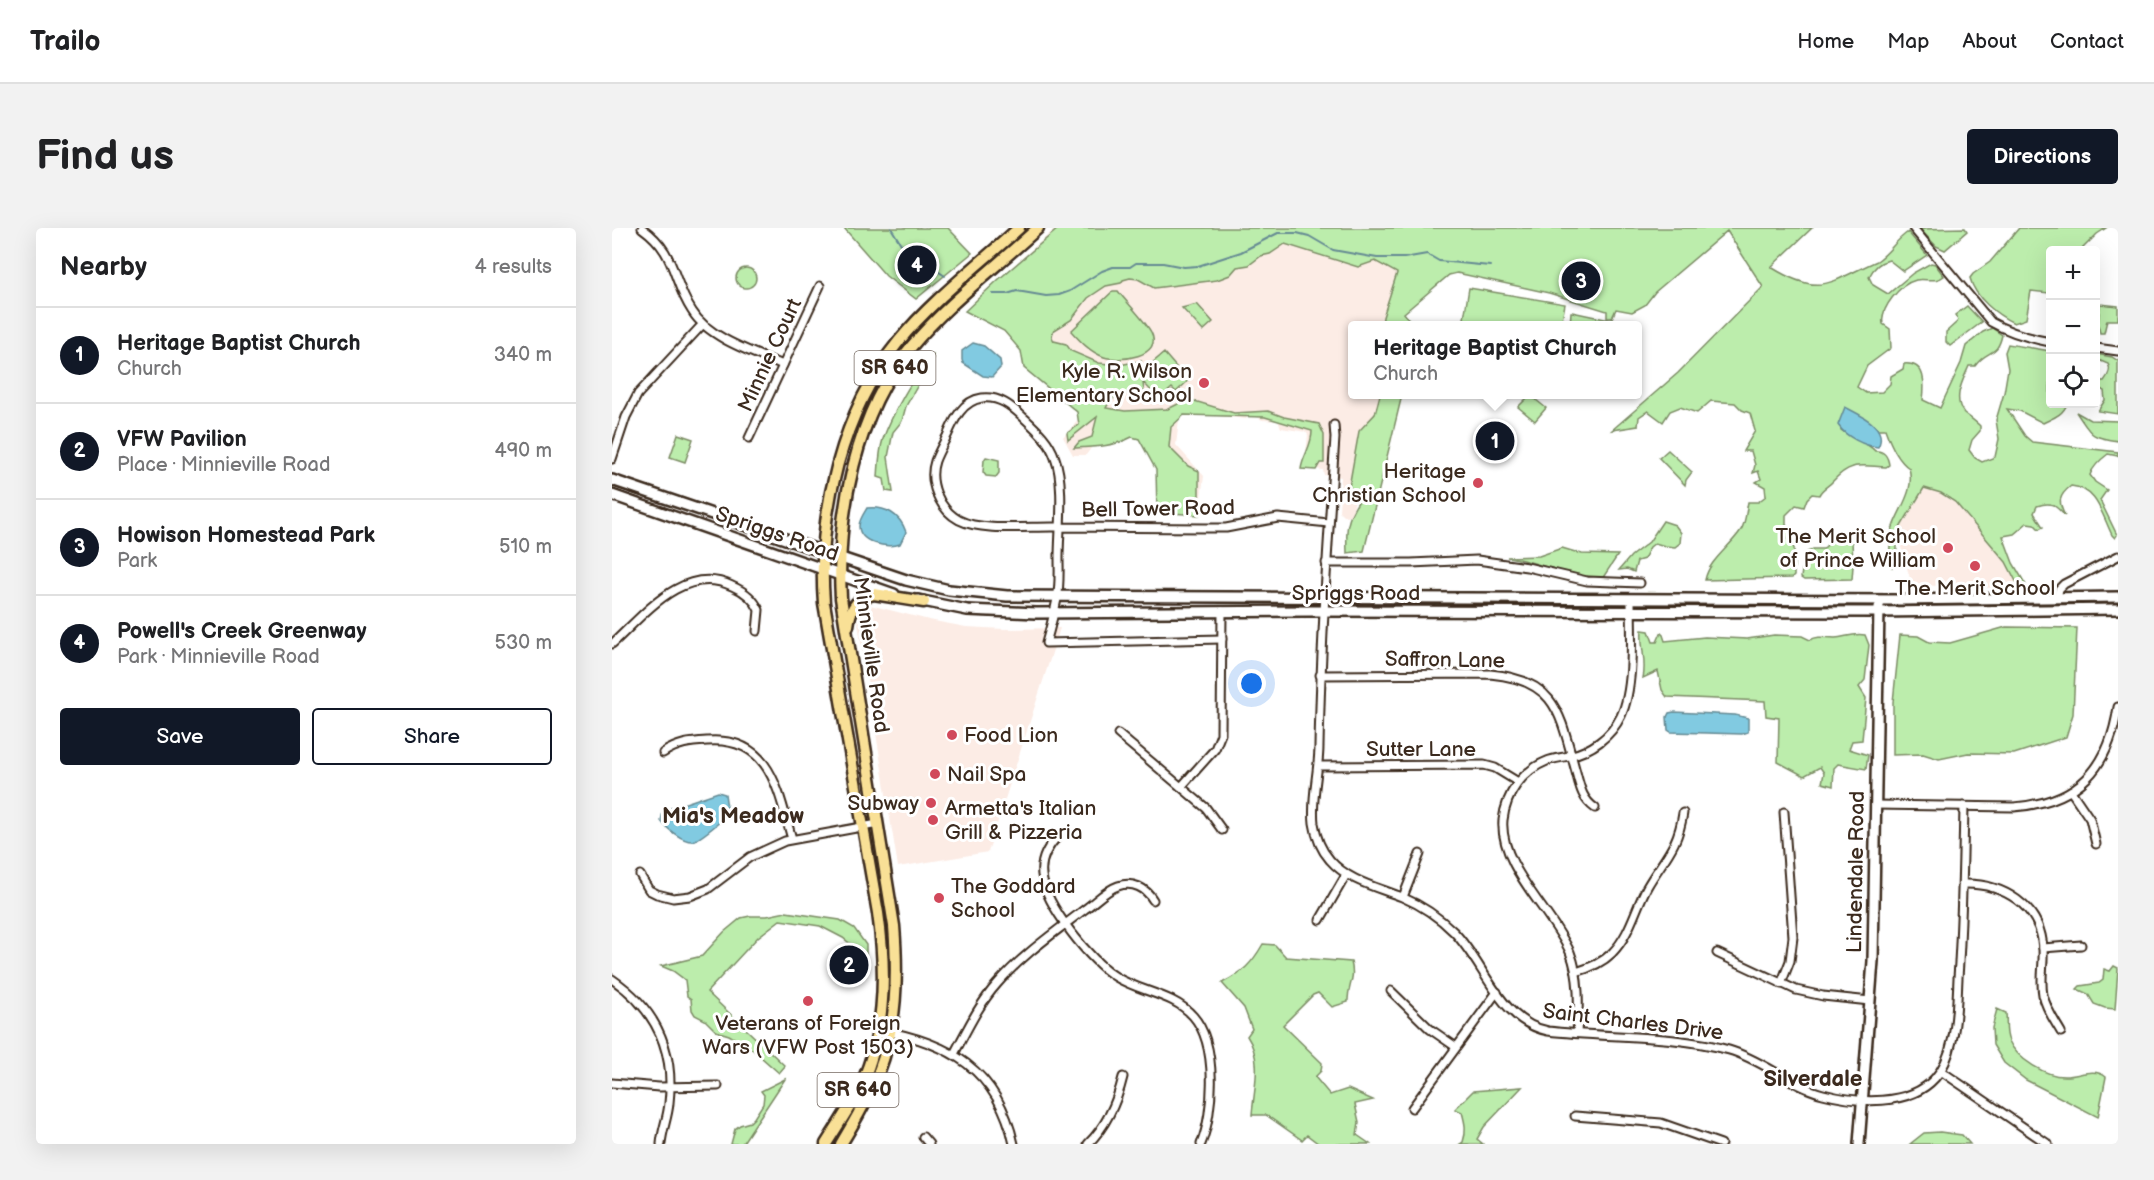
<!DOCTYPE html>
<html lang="en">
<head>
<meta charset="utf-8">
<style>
	:root { --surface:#fff; --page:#f2f2f2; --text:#202124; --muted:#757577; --line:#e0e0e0; --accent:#111827 }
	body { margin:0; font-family:"Balsamiq Sans",sans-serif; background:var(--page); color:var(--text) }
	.controls { position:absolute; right:18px; top:18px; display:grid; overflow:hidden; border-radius:6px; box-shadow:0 6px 24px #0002 }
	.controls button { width:54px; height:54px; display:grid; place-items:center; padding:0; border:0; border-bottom:2px solid var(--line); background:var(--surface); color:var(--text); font:30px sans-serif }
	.you { position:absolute; left:640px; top:456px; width:21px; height:21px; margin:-15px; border:4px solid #fff; border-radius:50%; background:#1a73e8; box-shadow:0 0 0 9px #1a73e833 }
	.badge { display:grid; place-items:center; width:39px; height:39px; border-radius:50%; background:var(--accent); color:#fff; font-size:20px; font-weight:700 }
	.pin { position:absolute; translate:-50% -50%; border:3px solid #fff; box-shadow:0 2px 6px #0006 }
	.popup { position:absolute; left:736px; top:93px; width:294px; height:78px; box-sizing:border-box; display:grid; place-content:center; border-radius:6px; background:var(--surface); filter:drop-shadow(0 2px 4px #0005); font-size:20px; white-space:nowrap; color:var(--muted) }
	.popup b { font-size:22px; color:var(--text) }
	.popup::after { content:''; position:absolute; left:50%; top:100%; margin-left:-12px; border:12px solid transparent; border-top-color:var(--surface) }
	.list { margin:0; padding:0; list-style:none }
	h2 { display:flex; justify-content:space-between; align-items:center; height:78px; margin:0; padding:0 24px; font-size:26px }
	h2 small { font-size:20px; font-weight:400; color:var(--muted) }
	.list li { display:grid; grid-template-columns:39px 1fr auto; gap:18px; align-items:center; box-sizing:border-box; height:96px; padding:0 24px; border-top:2px solid var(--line) }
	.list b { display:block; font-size:22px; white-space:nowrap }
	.list p { margin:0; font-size:20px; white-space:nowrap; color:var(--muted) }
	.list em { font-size:20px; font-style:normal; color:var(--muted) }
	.actions { display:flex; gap:12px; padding:18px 24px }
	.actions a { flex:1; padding:14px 0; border:2px solid var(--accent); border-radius:6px; text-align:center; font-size:21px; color:var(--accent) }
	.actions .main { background:var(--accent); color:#fff }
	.icon { flex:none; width:33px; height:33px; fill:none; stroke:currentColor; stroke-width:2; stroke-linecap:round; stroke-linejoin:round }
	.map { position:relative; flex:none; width:1506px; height:916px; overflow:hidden; border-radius:6px }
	header { display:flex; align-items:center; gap:36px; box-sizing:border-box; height:84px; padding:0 30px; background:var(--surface); border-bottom:2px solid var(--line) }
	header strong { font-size:28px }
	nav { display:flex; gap:33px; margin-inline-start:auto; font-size:21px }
	.intro { display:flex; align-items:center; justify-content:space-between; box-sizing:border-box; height:144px; padding:0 36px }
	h1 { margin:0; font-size:42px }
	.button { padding:15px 27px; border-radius:6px; background:var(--accent); color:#fff; font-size:21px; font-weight:700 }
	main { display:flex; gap:36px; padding:0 36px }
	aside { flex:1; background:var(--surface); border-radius:6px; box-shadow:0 6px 24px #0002 }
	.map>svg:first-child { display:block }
</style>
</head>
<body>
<header>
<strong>Trailo</strong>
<nav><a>Home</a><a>Map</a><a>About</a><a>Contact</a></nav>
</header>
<div class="intro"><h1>Find us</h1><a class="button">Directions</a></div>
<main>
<aside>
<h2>Nearby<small>4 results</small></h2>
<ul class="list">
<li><span class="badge">1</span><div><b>Heritage Baptist Church</b><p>Church</p></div><em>340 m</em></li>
<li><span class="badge">2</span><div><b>VFW Pavilion</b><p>Place · Minnieville Road</p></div><em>490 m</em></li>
<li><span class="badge">3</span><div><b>Howison Homestead Park</b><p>Park</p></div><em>510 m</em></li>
<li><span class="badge">4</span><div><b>Powell's Creek Greenway</b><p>Park · Minnieville Road</p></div><em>530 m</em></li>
</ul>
<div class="actions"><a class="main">Save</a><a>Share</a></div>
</aside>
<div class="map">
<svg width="1506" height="916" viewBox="0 0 1506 916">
	<rect width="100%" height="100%" fill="#fff"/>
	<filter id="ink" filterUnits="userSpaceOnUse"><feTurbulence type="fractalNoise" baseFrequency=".0167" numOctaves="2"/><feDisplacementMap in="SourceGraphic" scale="12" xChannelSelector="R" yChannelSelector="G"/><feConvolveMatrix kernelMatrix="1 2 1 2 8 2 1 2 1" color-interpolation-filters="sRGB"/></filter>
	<g filter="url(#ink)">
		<g fill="#fcece5">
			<path d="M444 0H652L799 34 784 97 740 98V166L768 167 739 289 731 287 727 283 729 249 712 247 711 242 692 240 696 207 694 204 669 200 666 193 650 192 644 188 637 187 634 191 568 184 564 217 592 248 587 284 547 287 548 239 526 205 491 204 474 227H461L451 209 469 189V179L416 131 363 72Z"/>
			<path d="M1313 255 1343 274 1394 334 1408 361 1300 357 1285 306Z"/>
			<path d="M258 377 317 392 354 399 392 401 448 400 376 624 286 639 246 396 248 383 252 379Z"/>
		</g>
		<g fill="#bcedac" stroke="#7c8c65" stroke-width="1.5">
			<path d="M232 0H336L360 25 304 71 274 48Z"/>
			<path d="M447 0H1200L1159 39C1209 70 1217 54 1265 33 1277 25 1283 13 1296 4L1315 27 1291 43 1277 32C1268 34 1261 40 1257 49L1261 57 1276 66 1301 45 1319 35 1323 36 1332 48C1324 55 1313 50 1304 52 1288 56 1268 80 1271 96L1278 101 1279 120 1255 138 1245 159 1254 165 1270 164 1278 156 1279 148 1291 141 1292 136C1314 134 1313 156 1311 172L1328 180 1349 135 1354 118 1371 104 1380 100 1390 107C1385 130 1376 120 1363 138H1357C1351 152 1340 171 1352 185 1357 189 1363 193 1368 198V203L1360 212 1357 222 1363 230 1370 234 1383 229 1387 211 1384 192 1392 165 1396 141 1393 124 1396 116 1438 123V176H1455C1451 187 1441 190 1431 195L1408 183 1395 181 1413 208 1420 214 1506 224V228L1496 226C1488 232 1481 238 1478 247L1483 254 1495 262 1488 272 1505 307 1503 310 1500 307C1490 287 1485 260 1459 258 1446 268 1446 274 1453 288 1443 277 1440 273 1425 278L1422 285 1431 299 1427 301 1422 296 1415 295 1402 306 1391 308 1401 335 1414 357 1408 361 1394 334 1343 274 1329 265 1312 260 1285 305V326L1280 339 1277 337C1278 326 1277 310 1281 299 1288 279 1303 263 1297 240 1285 232 1278 215 1273 201H1266L1233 180 1229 202C1240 211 1254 213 1263 223 1272 222 1276 229 1277 237L1274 239C1249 238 1239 233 1221 253 1216 259 1210 260 1207 267L1200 266 1195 271 1192 279 1184 277 1174 287V297L1180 302V306L1175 310 1182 320V348L1180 350 1093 352C1097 332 1118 319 1129 302 1134 294 1134 283 1136 274H1146L1154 268 1153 259 1144 254 1149 251 1146 243 1141 245 1143 237 1139 223H1131L1143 203 1138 185 1130 182 1123 175 1099 173 1085 185 1068 179 1058 183 1051 194 1036 183 1027 189 1026 198 1000 202 1066 145 1151 59 1115 3 1043 64 1033 77 1020 84 1004 81 1000 90H995V83L937 65 845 45 837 47 792 85 801 97H770L771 89 785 45 763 33 746 39 673 16 658 26 649 28 637 37 625 39 618 47 605 52 542 60 526 51 518 50 511 52 509 55 494 58 476 70 459 92 441 103 440 109 442 113 454 116 459 123 487 135 507 137 529 133 531 153 543 142 539 136 552 125 576 153 564 164 560 160 547 171 531 154 532 164C516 167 502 163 494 180L513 183 556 181 576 171 622 185 656 183 672 189 707 196 712 207V235H708L704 242 689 241C691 227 700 218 700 203L653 189 572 187 559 199 557 219 576 238 587 243V287L545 284 544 242 527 211 520 209C501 219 482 219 462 220L467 214 480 209 485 189 456 212 455 205 467 197 465 184 412 140 409 123 392 103 353 83 387 51Z"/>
			<path d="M1353 0 1355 3 1333 22 1324 18 1308 1Z"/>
			<path d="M1407 0H1494L1485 6 1469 22H1438L1437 65 1419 63 1414 91 1402 95C1385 87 1363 70 1358 50L1361 46 1378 34Z"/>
			<circle cx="134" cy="50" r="10"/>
			<path d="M857 60 953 76 949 97H851Z"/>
			<path d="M501 63H506C515 75 532 91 539 104 552 129 507 134 492 129 478 124 468 113 459 103Z"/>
			<path d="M585 76 601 94 591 103 570 80Z"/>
			<path d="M1488 76 1506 78V92H1495L1492 105H1488L1486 97Z"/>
			<path d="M1355 78 1370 94 1338 118 1334 114V104L1345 94 1346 92 1343 87Z"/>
			<path d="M959 84H960L1021 97H958Z"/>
			<path d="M1484 126 1500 129 1506 133V186L1486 183 1493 172 1492 163 1484 158V153H1492C1496 148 1500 142 1496 136L1484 131Z"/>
			<path d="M321 127V133L310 150 294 178 290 193 281 204 276 229 281 264 274 263 272 251 266 249C267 236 267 224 271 211 279 189 304 142 321 127Z"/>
			<path d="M768 167H790L752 323 735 325C734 302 734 291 748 271L745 264 737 259 747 203 763 186Z"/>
			<path d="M918 167 934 180 923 193 906 179Z"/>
			<path d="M1464 184 1478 192 1506 193V213C1477 209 1480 207 1464 184Z"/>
			<path d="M66 206 81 211 73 234 58 229Z"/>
			<path d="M1056 222 1080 244 1074 252 1073 257 1047 230Z"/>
			<path d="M374 229 387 232V245L384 249 374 248 371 244 372 232Z"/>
			<path d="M1051 293 1063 297 1069 305 1068 315 1063 319 1053 318 1043 315 1038 319 1032 331 1025 333 1022 344 1015 341 1007 342 1019 328 1037 314Z"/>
			<path d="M1227 303V309L1240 312 1241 338 1240 351 1192 352 1189 350 1192 326 1201 321H1211L1217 315 1220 306Z"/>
			<path d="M950 320 970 326 1006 327 990 351C958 351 927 333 895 329L927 328Z"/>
			<path d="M1394 399 1465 400 1461 486 1454 509 1402 526 1356 525 1327 531 1311 526 1281 527V474L1288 407 1306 408 1317 414 1338 415Z"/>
			<path d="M1030 402 1037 403 1041 414H1045L1049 405 1051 407 1053 413 1093 409 1135 411 1162 407 1190 408 1198 412C1207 407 1213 410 1223 410 1234 409 1242 405 1253 407L1257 417 1253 452 1247 459 1254 470 1250 512 1240 513 1237 521 1256 527 1254 541 1226 536 1222 540 1221 558 1210 555 1212 545 1208 539 1192 548 1166 534 1167 490 1154 488 1153 473 1055 469 1050 462 1046 443 1031 450C1035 433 1028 419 1030 402Z"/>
			<path d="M174 684 228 692 242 700 254 717V727H252L231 710 208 698 168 692 146 709 95 764 173 838 167 845 140 821 117 807 104 803 93 792 83 787 80 782 79 771 75 768 73 752 61 743 49 738 90 728 112 704 129 690 138 688H155Z"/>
			<path d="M651 716 663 717 674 729 739 734C744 752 735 758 736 774L720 779 706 765 701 767 671 797 710 835 709 843 703 849 718 867 736 861 761 872 743 876 747 894 745 907 758 916H707L695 907 690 912 654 887H640C642 860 651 832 635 808L640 801 632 780 610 755C631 744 639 737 651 716Z"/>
			<path d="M1502 738 1506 740 1503 781 1493 780 1482 776 1476 766 1465 761 1468 758 1487 755 1491 752 1492 741 1498 743Z"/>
			<path d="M1385 781 1394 785C1395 794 1393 805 1397 813 1405 831 1434 849 1454 848 1467 848 1482 839 1494 849L1486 889 1414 852 1392 835 1381 817 1380 800Z"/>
			<path d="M173 851 130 916H119L123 901 128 897 138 894 142 890 151 876 152 867 149 863Z"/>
			<path d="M910 859 872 899 865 911 871 916H848L851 914C855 903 853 895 850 884L843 881 861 863Z"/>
			<path d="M1328 904 1350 907 1358 916H1298L1312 905Z"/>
		</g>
		<g fill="#81cae1" stroke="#658a93" stroke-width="1.5">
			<path d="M361 115 372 118 388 132 389 139 380 149 371 148 351 135 350 132V123Z"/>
			<path d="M1233 179C1248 187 1277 199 1266 219 1252 218 1234 209 1226 197Z"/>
			<path d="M255 280C273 278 288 286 294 304L288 316C276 321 247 315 247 298 247 292 252 285 255 280Z"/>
			<path d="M1062 484 1123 487 1136 490V504L1130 506 1059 504 1056 502 1055 489 1057 485Z"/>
			<path d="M106 564 113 566 116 587C110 592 89 611 81 613 71 614 55 601 49 593L51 583 53 582Z"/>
		</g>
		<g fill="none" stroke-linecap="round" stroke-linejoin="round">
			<g stroke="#658a93" stroke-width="2">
				<path d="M279 0 289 16C298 18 305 25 307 34L315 36 333 48"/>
				<path d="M381 66H395L405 63 434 68 447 67 458 63 490 43 501 39H518L524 35H551L572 39 586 38 629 24 666 5H685L697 8 721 22 765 30H792L815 26 827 33 878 38"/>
			</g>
			<defs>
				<g id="street">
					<path d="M30 0C65 25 59 51 80 83 96 110 143 125 171 137"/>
					<path d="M1301 0 1379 94C1398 105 1417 110 1438 114"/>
					<path d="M1484 120 1506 123"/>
					<path d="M722 197 723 210C716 313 709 415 707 518 707 543 699 570 702 595 704 609 709 622 718 632 736 653 765 659 790 669 809 677 827 689 842 704 873 736 888 794 936 803 994 810 1061 806 1117 822 1151 832 1177 857 1211 866 1245 875 1297 879 1323 850 1332 840 1337 827 1340 813 1345 793 1345 771 1346 750 1350 693 1351 635 1352 578"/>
					<path d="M137 210 208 58"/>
					<path d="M0 231 14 189 26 166 90 97"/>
					<path d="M714 335H799L865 332 915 339 975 353 1028 355"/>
					<path d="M1445 370 1447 361 1452 356 1506 328"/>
					<path d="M610 411 434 415C438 401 442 386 445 371 448 358 447 343 447 330 447 302 453 256 443 230 437 212 424 201 410 188 399 178 387 168 370 170 350 173 342 192 335 208 331 216 326 225 323 233 316 254 327 281 347 292 370 304 419 298 446 299 496 299 546 300 596 300H614L666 290 717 295"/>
					<path d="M0 416C32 387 71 335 120 358 132 363 142 371 147 382L145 403"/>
					<path d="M708 447 878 446C946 452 948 487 964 544 968 559 970 571 983 580"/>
					<path d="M506 506 594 580 610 602"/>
					<path d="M51 525C66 515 78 514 95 513 159 508 166 563 180 611"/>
					<path d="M707 538 872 537 883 540 906 554"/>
					<path d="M569 559 603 521 609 506 610 383"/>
					<path d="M1459 563 1478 591 1484 616"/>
					<path d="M1263 577 1402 579C1466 574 1497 541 1506 479"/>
					<path d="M447 607C436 618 428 631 430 647 433 677 479 734 504 749 528 764 562 766 581 788 606 816 602 884 589 916"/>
					<path d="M28 647 37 662 45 666 61 670 78 668 96 661 138 629 173 613 266 596"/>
					<path d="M1351 656C1390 655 1429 677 1431 721 1432 737 1428 751 1431 767 1434 781 1442 792 1449 804"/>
					<path d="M791 669 808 626"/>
					<path d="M708 692 734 647"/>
					<path d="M1431 720 1469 717"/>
					<path d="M1105 725 1184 762 1211 768 1258 773"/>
					<path d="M964 744C978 740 990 735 1000 725 1018 707 1023 681 1035 659 1051 631 1066 620 1071 585"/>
					<path d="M0 751C44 781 63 822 57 875 56 889 50 902 49 916"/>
					<path d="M1169 756 1178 733 1181 709 1172 584"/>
					<path d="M779 763 818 801 844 819"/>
					<path d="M267 802C337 814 386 842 402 916"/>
					<path d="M965 805C967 778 968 749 958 724 940 683 887 638 891 592 894 566 910 543 935 533 942 530 949 530 957 528 979 523 999 509 1009 488 1023 458 1019 404 1019 371"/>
					<path d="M342 826C355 802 367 776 385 756 410 727 442 705 473 681 483 674 494 662 506 658 521 653 534 660 541 672"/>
					<path d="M1329 843 1436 916"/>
					<path d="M0 855 47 859 106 858"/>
					<path d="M800 880 885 764"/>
					<path d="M963 888 1049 895 1109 916"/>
					<path d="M311 909 317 916"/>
					<path d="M476 916C495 897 505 874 511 849"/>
				</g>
				<g id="secondary">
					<path d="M0 252 294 352 337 362 395 368 1289 372 1506 369"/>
					<path d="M0 267 282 366"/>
					<path d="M306 372 355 382 424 385 699 383 1267 384 1506 381"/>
					<path d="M1247 916 1261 733 1267 379"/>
				</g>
				<g id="primary">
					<path d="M236 398C238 381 245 369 262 366L312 374"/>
					<path d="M214 916C224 900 234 885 243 869 274 811 275 748 266 685L212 375C205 287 230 182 287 113 319 73 369 35 407 0"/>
					<path d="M229 916C243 893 256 870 266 846 285 798 286 748 282 698L229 370C224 287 244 183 299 119 336 75 384 39 426 0"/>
				</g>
			</defs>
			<use href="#street" stroke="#3b2a1e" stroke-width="11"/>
			<use href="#secondary" stroke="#3b2a1e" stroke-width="14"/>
			<use href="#primary" stroke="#3b2a1e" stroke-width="15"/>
			<use href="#street" stroke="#fff" stroke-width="7"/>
			<use href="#secondary" stroke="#fff" stroke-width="9"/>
			<use href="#primary" stroke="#f9e096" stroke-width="10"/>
		</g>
	</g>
	<g fill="#d1495b" stroke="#fff" stroke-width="2">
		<circle cx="592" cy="155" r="6"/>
		<circle cx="866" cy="255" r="6"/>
		<circle cx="1336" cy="320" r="6"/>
		<circle cx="1363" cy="338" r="6"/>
		<circle cx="340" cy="507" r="6"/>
		<circle cx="323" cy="546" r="6"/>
		<circle cx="319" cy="575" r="6"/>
		<circle cx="321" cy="592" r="6"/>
		<circle cx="327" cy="670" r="6"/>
		<circle cx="196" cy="773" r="6"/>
	</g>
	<g text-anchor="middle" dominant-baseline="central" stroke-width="6" stroke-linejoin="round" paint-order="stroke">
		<g fill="#fff" stroke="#766a62" stroke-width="1.5">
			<rect x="242.5" y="123" width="81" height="34" rx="4.5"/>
			<rect x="205.5" y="845" width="81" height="34" rx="4.5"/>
		</g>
		<g font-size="20" font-weight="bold" fill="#3b2a1e">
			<text x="283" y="140">SR 640</text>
			<text x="246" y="862">SR 640</text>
		</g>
		<g font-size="21" fill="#3b2a1e" stroke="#fff">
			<text transform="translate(158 127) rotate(-65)">Minnie Court</text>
			<text transform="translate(546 281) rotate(-1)">Bell Tower Road</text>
			<text transform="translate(165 306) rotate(19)">Spriggs Road</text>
			<text x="744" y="365">Spriggs Road</text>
			<text transform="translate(259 427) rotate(82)">Minnieville Road</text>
			<text transform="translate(833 432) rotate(1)">Saffron Lane</text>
			<text x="809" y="521">Sutter Lane</text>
			<text transform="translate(1244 644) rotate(-89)">Lindendale Road</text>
			<text transform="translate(1021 794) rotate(7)">Saint Charles Drive</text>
		</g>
		<g font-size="21" fill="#3b2a1e" stroke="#fff" text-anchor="end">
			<text x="580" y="143">Kyle R. Wilson<tspan x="580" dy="24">Elementary School</tspan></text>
			<text x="854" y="243">Heritage<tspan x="854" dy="24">Christian School</tspan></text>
			<text x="1324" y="308">The Merit School<tspan x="1324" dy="24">of Prince William</tspan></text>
			<text x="1363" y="360" text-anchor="middle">The Merit School</text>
			<text x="352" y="507" text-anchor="start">Food Lion</text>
			<text x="335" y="546" text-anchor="start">Nail Spa</text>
			<text x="307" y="575">Subway</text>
			<text x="333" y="580" text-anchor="start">Armetta's Italian<tspan x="333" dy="24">Grill &amp; Pizzeria</tspan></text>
			<text x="339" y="658" text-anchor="start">The Goddard<tspan x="339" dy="24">School</tspan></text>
			<text x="196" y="795" text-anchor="middle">Veterans of Foreign<tspan x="196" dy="24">Wars (VFW Post 1503)</tspan></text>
		</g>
		<g font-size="22" font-weight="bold" fill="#3b2a1e" stroke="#fff">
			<text x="121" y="588">Mia's Meadow</text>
			<text x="1201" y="851">Silverdale</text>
		</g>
	</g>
</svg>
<div class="controls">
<button>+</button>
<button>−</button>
<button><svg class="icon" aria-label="locate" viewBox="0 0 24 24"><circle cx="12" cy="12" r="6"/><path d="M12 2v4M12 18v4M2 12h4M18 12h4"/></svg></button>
</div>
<div class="you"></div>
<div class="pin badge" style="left:883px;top:213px">1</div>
<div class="popup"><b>Heritage Baptist Church</b>Church</div>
<div class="pin badge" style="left:237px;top:737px">2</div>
<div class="pin badge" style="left:969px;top:53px">3</div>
<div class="pin badge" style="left:305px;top:37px">4</div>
</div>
</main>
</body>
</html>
